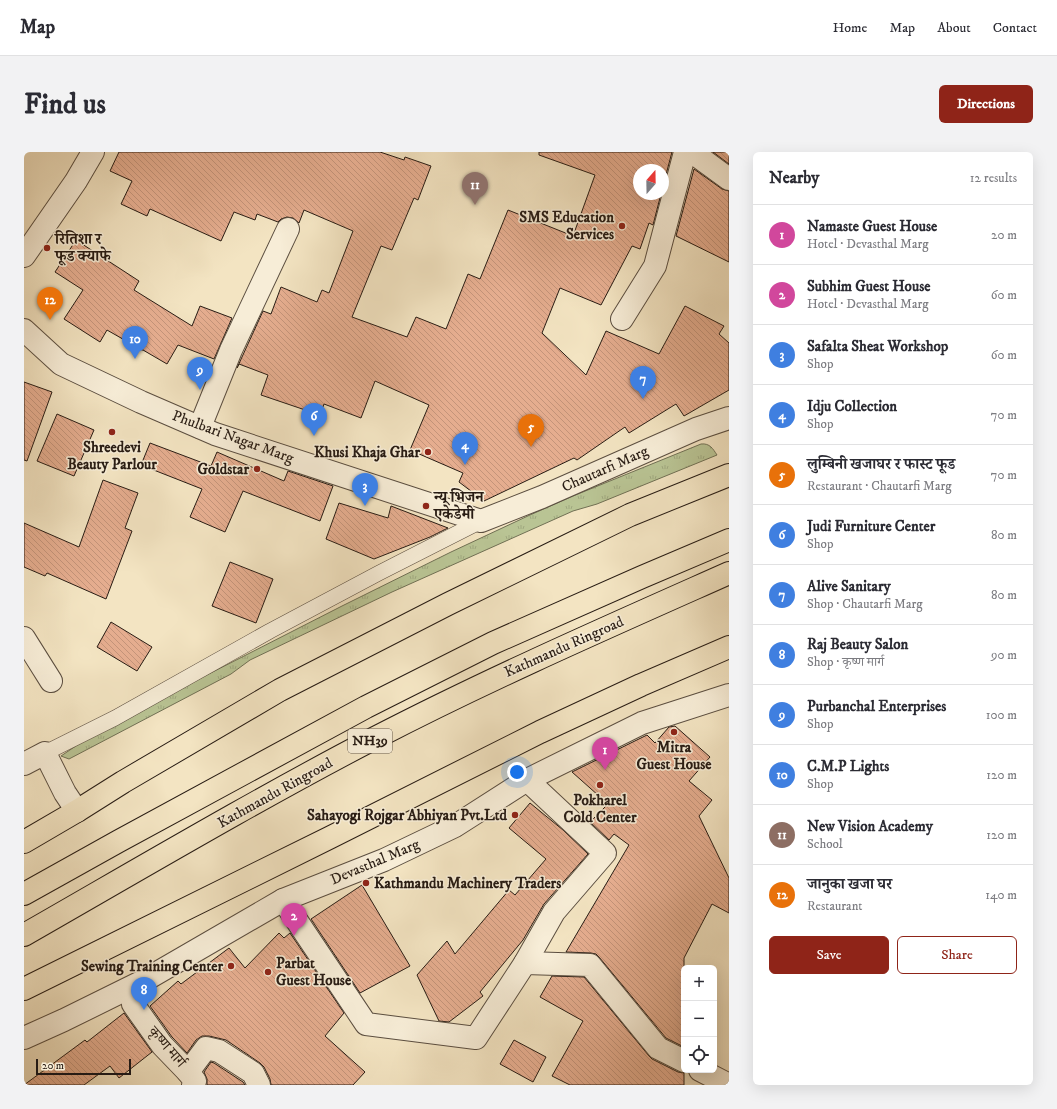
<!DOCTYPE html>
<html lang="en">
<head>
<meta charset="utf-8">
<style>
	:root { --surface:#fff; --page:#f2f2f3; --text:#2b2b33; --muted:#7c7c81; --line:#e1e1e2; --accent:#8f2418 }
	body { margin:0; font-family:"IM FELL DW Pica","Noto Serif Devanagari",serif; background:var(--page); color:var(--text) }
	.controls { position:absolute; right:12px; bottom:12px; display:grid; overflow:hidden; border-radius:6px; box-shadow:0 4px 16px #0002 }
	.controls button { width:36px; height:36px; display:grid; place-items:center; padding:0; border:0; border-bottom:1px solid var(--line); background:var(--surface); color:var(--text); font:20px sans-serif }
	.compass { position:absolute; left:609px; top:12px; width:36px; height:36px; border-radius:50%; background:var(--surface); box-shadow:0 4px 16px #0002; rotate:20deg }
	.scale { position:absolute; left:12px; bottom:10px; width:95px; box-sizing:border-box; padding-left:4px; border:2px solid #281c14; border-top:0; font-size:11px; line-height:14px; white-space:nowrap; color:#281c14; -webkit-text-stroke:3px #f7edd7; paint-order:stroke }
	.you { position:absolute; left:493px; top:620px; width:14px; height:14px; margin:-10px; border:3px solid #fff; border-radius:50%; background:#1a73e8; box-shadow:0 0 0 6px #1a73e833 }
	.badge { display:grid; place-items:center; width:26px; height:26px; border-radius:50%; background:var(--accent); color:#fff; font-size:13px; font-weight:700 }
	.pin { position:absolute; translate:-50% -33px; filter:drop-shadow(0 1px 2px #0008) }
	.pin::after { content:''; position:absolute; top:21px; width:14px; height:12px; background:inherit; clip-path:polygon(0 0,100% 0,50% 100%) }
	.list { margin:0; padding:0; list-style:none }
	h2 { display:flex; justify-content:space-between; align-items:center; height:52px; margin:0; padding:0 16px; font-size:17px }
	h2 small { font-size:13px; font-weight:400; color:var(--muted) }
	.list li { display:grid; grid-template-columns:26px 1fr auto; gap:12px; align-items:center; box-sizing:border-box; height:60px; padding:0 16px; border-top:1px solid var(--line) }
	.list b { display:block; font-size:15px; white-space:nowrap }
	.list p { margin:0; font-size:13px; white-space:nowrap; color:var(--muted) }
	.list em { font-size:13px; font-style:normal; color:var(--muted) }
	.actions { display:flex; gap:8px; padding:12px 16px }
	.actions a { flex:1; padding:9px 0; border:1px solid var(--accent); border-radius:6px; text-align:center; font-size:14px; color:var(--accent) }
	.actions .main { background:var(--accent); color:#fff }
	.icon { flex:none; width:22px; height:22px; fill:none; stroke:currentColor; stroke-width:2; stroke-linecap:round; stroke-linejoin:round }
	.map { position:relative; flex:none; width:705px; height:933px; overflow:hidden; border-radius:6px }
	header { display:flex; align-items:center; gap:24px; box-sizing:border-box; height:56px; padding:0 20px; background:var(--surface); border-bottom:1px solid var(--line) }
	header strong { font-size:19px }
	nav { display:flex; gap:22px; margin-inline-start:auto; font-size:14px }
	.intro { display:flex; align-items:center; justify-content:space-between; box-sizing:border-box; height:96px; padding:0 24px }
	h1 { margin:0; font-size:28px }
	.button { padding:10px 18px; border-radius:6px; background:var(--accent); color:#fff; font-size:14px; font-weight:700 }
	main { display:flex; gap:24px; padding:0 24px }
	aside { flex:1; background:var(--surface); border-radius:6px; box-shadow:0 4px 16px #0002 }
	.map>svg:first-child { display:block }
</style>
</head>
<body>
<header>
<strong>Map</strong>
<nav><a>Home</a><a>Map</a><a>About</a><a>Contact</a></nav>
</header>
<div class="intro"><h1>Find us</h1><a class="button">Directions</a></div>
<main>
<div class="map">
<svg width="705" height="933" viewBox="0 0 705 933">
	<defs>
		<pattern id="grass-tufts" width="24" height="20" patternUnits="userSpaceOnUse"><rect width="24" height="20" fill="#b9c494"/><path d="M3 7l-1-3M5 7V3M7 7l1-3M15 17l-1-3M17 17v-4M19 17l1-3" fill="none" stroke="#9fa87f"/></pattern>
		<pattern id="building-back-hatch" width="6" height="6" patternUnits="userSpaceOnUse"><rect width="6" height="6" fill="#e5ad8f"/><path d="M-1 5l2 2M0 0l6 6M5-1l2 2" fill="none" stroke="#c4947a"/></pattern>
	</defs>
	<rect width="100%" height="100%" fill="#f3e4c2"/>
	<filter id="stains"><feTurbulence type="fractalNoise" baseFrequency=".005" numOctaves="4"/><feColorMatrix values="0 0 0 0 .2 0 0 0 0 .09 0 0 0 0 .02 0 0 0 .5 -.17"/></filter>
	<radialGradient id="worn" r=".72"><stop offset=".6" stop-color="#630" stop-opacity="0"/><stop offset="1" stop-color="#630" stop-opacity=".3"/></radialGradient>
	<path fill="url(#grass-tufts)" stroke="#707054" d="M677 292C686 291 689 297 693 303L573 352 549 359 368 440 226 508 207 522 45 607 37 604 77 577 318 454 427 400 506 363 549 344Z"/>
	<g fill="url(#building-back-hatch)" stroke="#281c14">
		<path d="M95 0H356L380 8 381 5 407 14 394 48 390 46 368 98 357 94 328 165 383 185 392 165 422 177 444 122 456 127 484 58 549 84 571 23 515 3V0H648L639 34V18H615V42H637L629 73 625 71 616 97 608 94 577 153 536 136 518 181 562 223 582 179 635 202 661 154 700 174 695 182 705 191V238L660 264 652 252 605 281 601 275 553 308 550 306 460 349 435 330 439 321 386 298 405 253 351 229 337 266 300 252 296 263 237 243 244 223 215 212 213 216 239 159 247 162 257 135 293 150 298 138 305 141 329 79 280 58 275 71 269 66 263 65 257 67 254 70 233 62 231 68 210 60 197 89 126 57 123 64 97 52 108 29 86 19Z"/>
		<path d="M689 0H705V12Z"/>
		<path d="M670 17 698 37 705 39V110L652 84Z"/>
		<path d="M52 88 115 129 110 138 168 174 176 154 208 166 190 207 154 193 143 212 119 198H118L83 178 76 190 40 167 59 138 31 120Z"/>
		<path d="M0 230 28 240 3 309 0 308Z"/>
		<path d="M33 262 70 278 50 324 13 309Z"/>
		<path d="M126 291 187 314 193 300 260 329 264 319 309 334 296 369 219 339 201 380 166 365 178 337 117 313Z"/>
		<path d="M79 328 114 341 101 376 108 379 82 447 23 421 21 424 0 415V371L55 395Z"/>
		<path d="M315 351 364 366 367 354 424 376 406 385 350 407 302 387Z"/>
		<path d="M206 410 249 427 232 471 188 454Z"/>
		<path d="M87 470 128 495 113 519 73 495Z"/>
		<path d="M651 574 686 605 665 629 688 648 675 664 705 726V761L688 752 660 806V895L642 886 575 805 572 802 567 801 542 800 605 693 590 682 585 688 566 670 584 652 548 620 623 583 631 591 645 575Z"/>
		<path d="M506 651 539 678 564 702 520 752 499 788 456 840 459 844 425 870 415 869 393 823 423 789 431 802 485 738 491 743 522 707 485 676Z"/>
		<path d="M338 733 386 814 336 841 287 767Z"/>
		<path d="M255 781 260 786 266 781 320 861 301 884 341 920 329 933H247L246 927 240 915 236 911 202 888 185 884H178L172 888 163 901 148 885 126 854 154 829 157 832 205 796 221 816Z"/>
		<path d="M528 824 560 825 625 904 628 907 654 920 660 921V933H546L528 924 559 869 516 845Z"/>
		<path d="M100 861 128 900 95 926 86 914 60 933H0L61 888 63 890Z"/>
		<path d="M490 888 522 905 509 930 476 912Z"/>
		<path d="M187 910 190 911 219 930 221 933H183V927L180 920Z"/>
	</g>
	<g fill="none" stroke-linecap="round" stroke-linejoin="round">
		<defs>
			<path id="service" d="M21 601 91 566 246 479 355 421 457 369"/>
			<g id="minor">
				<path d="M668 0 705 27"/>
				<path d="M0 104 52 29 69 0"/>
				<path d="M598 167 631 114 661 0"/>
				<path d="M0 178 37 212 117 250 191 282 457 369 518 345 672 277 705 266"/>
				<path d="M176 275 207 198 264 77"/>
				<path d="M0 486 27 529"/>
				<path d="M0 612 21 601 41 641 53 659"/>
				<path d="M259 748 342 872 452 886 501 811 566 813 634 896 660 909"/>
				<path d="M501 811 530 760 581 701 503 628"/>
				<path d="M121 828 109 852 138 893 164 920 171 929 169 933"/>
				<path d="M0 886 40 868 121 828 259 748 360 708 431 674 503 628 618 571 705 543"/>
				<path d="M676 918 705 933"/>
				<path d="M164 920 182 896 195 899 229 921 235 933"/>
			</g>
			<g id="primary">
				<path d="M0 690 53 659 99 630 256 538 424 452 606 363 705 323"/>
				<path d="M0 837 305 686 516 580 617 533 705 495"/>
			</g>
			<g id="trunk">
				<path d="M0 742 95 689 342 555 469 491 618 425 705 388"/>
				<path d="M0 783C117 716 232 648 351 586 467 526 586 474 705 421"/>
			</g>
		</defs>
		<use href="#service" stroke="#5b4e40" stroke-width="16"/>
		<use href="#minor" stroke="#5b4e40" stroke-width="24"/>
		<use href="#primary" stroke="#281c14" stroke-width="24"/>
		<use href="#trunk" stroke="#281c14" stroke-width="24"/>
		<use href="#service" stroke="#f7edd7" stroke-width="15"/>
		<use href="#minor" stroke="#f7edd7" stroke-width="22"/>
		<use href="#primary" stroke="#f3e4c2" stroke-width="22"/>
		<use href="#trunk" stroke="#f3e4c2" stroke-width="22"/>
	</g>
	<g fill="#8f2418" stroke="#f7edd7" stroke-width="1.5">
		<circle cx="598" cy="74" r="4"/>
		<circle cx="23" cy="96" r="4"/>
		<circle cx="88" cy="280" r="4"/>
		<circle cx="404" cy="300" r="4"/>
		<circle cx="233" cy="317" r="4"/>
		<circle cx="402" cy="354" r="4"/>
		<circle cx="650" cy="580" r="4"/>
		<circle cx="576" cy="633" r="4"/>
		<circle cx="491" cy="663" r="4"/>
		<circle cx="342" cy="731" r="4"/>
		<circle cx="207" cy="814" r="4"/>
		<circle cx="244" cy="820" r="4"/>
	</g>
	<g text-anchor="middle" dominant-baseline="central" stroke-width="3" stroke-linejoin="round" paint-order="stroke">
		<rect fill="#f7edd7" stroke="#665b4e" stroke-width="1" x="324" y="577" width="44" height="24" rx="3"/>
		<g font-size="14" font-weight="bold" fill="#281c14">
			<text x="346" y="589">NH39</text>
		</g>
		<g font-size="15" font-weight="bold" fill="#281c14" stroke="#f7edd7" text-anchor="end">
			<text x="590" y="65">SMS Education<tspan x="590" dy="17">Services</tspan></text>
			<text x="31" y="87" text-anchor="start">रितिशा र<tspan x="31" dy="17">फूड क्याफे</tspan></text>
			<text x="88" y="295" text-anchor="middle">Shreedevi<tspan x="88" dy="17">Beauty Parlour</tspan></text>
			<text x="396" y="300">Khusi Khaja Ghar</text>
			<text x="225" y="317">Goldstar</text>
			<text x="410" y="345" text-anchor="start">न्यू भिजन<tspan x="410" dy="17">एकेडेमी</tspan></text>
			<text x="650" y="595" text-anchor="middle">Mitra<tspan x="650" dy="17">Guest House</tspan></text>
			<text x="576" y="648" text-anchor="middle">Pokharel<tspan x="576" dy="17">Cold Center</tspan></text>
			<text x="483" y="663">Sahayogi Rojgar Abhiyan Pvt.Ltd</text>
			<text x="350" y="731" text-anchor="start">Kathmandu Machinery Traders</text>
			<text x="252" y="811" text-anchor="start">Parbat<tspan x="252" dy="17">Guest House</tspan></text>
			<text x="199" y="814">Sewing Training Center</text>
		</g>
		<g font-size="15" fill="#281c14" stroke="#f7edd7">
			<text transform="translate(209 285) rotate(20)">Phulbari Nagar Marg</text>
			<text transform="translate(581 317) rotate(-24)">Chautarfi Marg</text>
			<text transform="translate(540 495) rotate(-24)">Kathmandu Ringroad</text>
			<text transform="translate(251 641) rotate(-29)">Kathmandu Ringroad</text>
			<text transform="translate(351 710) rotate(-23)">Devasthal Marg</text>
			<text transform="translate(143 895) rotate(49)">कृष्ण मार्ग</text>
		</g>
	</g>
	<rect width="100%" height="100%" filter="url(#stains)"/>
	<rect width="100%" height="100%" fill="url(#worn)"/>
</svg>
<div class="controls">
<button>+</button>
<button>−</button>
<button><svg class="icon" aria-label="locate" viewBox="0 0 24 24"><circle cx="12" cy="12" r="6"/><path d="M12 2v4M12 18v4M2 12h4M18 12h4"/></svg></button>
</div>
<svg class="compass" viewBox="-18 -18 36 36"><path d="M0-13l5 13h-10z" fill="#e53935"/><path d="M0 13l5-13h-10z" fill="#7c7c81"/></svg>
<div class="scale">20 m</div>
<div class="you"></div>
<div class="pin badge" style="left:581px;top:618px;background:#d1479c">1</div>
<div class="pin badge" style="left:270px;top:784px;background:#d1479c">2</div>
<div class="pin badge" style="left:341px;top:354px;background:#3f7fe0">3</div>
<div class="pin badge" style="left:441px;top:313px;background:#3f7fe0">4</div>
<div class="pin badge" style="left:507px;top:295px;background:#e8710a">5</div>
<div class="pin badge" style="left:290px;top:284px;background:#3f7fe0">6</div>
<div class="pin badge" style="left:619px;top:247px;background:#3f7fe0">7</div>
<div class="pin badge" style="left:120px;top:858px;background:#3f7fe0">8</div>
<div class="pin badge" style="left:176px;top:238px;background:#3f7fe0">9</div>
<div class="pin badge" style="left:111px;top:207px;background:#3f7fe0">10</div>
<div class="pin badge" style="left:451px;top:53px;background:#8d6e63">11</div>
<div class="pin badge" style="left:26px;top:168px;background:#e8710a">12</div>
</div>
<aside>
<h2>Nearby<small>12 results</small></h2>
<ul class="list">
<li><span class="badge" style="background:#d1479c">1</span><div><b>Namaste Guest House</b><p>Hotel · Devasthal Marg</p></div><em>20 m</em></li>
<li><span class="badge" style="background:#d1479c">2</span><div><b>Subhim Guest House</b><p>Hotel · Devasthal Marg</p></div><em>60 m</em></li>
<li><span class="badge" style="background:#3f7fe0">3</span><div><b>Safalta Sheat Workshop</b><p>Shop</p></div><em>60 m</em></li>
<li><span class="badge" style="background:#3f7fe0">4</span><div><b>Idju Collection</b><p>Shop</p></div><em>70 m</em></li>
<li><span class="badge" style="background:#e8710a">5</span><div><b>लुम्बिनी खजाघर र फास्ट फूड</b><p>Restaurant · Chautarfi Marg</p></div><em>70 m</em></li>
<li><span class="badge" style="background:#3f7fe0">6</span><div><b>Judi Furniture Center</b><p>Shop</p></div><em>80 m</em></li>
<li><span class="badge" style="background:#3f7fe0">7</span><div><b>Alive Sanitary</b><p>Shop · Chautarfi Marg</p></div><em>80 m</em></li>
<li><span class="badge" style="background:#3f7fe0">8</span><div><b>Raj Beauty Salon</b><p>Shop · कृष्ण मार्ग</p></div><em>90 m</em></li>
<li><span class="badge" style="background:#3f7fe0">9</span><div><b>Purbanchal Enterprises</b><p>Shop</p></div><em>100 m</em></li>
<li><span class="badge" style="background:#3f7fe0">10</span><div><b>C.M.P Lights</b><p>Shop</p></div><em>120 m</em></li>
<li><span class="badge" style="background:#8d6e63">11</span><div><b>New Vision Academy</b><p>School</p></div><em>120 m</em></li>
<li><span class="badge" style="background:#e8710a">12</span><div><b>जानुका खजा घर</b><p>Restaurant</p></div><em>140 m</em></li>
</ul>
<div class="actions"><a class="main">Save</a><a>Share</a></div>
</aside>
</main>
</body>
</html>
